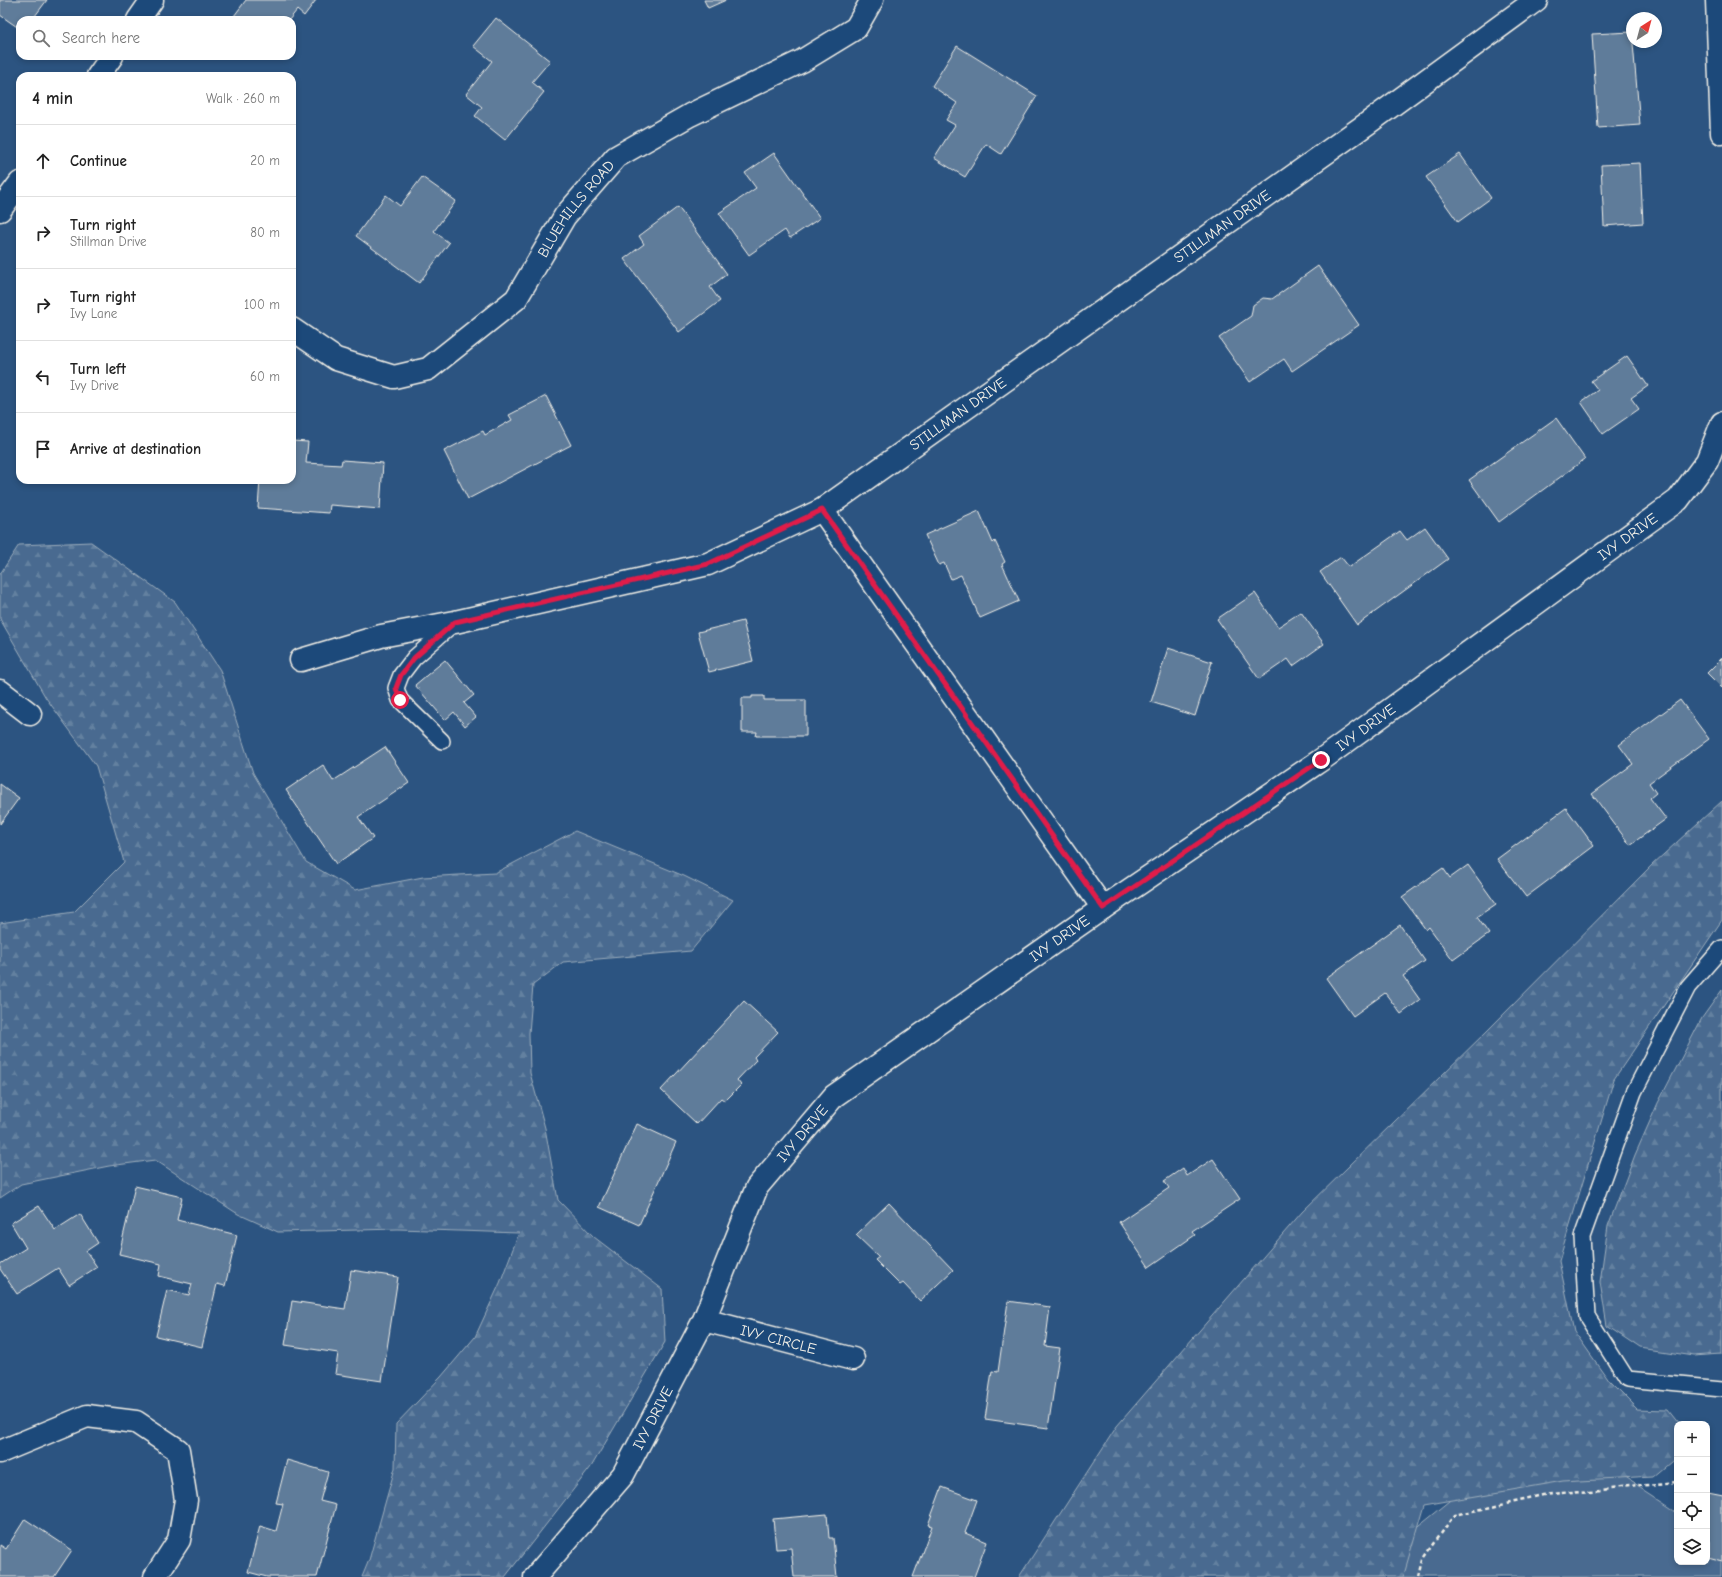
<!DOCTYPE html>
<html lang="en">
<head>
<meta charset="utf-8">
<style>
	:root { --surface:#fff; --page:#f2f2f2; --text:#222; --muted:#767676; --line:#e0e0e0 }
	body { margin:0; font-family:"Comic Neue",sans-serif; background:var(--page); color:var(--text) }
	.controls { position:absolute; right:12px; bottom:12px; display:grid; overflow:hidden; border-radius:8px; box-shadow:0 2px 6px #0003 }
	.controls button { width:36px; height:36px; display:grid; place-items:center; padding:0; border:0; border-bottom:1px solid var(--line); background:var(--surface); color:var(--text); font:20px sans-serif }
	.compass { position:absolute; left:1626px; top:12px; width:36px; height:36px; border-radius:50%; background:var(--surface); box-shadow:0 2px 6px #0003; rotate:36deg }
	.stop { position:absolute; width:12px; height:12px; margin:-9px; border:3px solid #e11d48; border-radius:50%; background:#fff }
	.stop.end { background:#e11d48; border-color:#fff; box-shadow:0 1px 4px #0008 }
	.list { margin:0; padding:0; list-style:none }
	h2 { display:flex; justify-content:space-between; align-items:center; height:52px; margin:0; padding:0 16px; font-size:17px }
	h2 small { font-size:13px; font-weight:400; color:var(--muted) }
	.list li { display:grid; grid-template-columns:26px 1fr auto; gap:12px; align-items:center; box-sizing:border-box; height:72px; padding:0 16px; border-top:1px solid var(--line) }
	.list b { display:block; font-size:15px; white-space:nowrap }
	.list p { margin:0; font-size:13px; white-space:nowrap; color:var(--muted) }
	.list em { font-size:13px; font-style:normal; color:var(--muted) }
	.icon { flex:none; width:22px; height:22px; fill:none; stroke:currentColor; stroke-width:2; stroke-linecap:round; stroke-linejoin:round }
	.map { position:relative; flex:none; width:1722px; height:1577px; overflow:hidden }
	.search { position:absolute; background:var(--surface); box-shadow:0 2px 6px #0003; left:16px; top:16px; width:280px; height:44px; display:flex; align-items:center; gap:10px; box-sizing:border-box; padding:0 14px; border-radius:12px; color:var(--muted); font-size:15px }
	.panel { position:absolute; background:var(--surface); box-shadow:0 2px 6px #0003; left:16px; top:72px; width:280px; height:412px; border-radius:12px }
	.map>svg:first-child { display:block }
</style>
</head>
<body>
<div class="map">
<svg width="1722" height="1577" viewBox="0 0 1722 1577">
	<defs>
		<pattern id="forest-firs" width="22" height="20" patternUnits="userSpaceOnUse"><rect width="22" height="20" fill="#496b90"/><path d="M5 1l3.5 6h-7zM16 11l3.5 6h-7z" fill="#6481a0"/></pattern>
	</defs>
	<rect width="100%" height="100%" fill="#2c5481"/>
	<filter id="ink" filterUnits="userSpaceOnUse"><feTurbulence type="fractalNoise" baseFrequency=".025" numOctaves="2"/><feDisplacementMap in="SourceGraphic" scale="8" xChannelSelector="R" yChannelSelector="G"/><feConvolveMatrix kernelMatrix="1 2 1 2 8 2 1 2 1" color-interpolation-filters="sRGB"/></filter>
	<g filter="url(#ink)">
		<path fill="#496b90" stroke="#9eaebc" d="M1544 1425 1677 1512V1562H1707V1531L1722 1541V1577H1356Z"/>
		<g fill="url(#forest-firs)" stroke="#9eaebc">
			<path d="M91 542 175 602 220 670 253 773 306 862 355 890 423 877 495 873 575 831 684 876 733 900 691 951 563 962 533 985 529 1033 530 1073 545 1128 558 1200 594 1237 662 1289 665 1342 591 1467 505 1577H362L369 1560 395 1468 396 1424 441 1377 475 1337 500 1283 519 1233 398 1229 278 1232 238 1214 155 1160 109 1166 21 1184 0 1198V923L74 912 124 862 96 766 46 698 0 619V574L19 545Z"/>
			<path d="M1722 801V920L1614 1079 1559 1261 1574 1331 1610 1382 1637 1409 1668 1410 1679 1424H1677V1456L1653 1476 1563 1481 1424 1505 1403 1577H1019L1117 1426 1302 1212 1487 1031 1652 865Z"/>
			<path d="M1722 990V1354L1693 1356 1640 1348 1607 1326 1600 1282 1608 1226 1635 1155 1658 1103 1702 1018Z"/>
		</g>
		<g fill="#5e7b9a" stroke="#f4f1e8">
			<path d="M0 0H47L32 20H20V29L0 15Z"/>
			<path d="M246 0H316L304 16 297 10 289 20H231Z"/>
			<path d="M704 0H726L708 8Z"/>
			<path d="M496 18 550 61 532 82 544 92 505 140 475 116 482 107 466 94 492 61 473 46Z"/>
			<path d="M1632 32 1640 125 1598 128 1592 34Z"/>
			<path d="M957 46 1037 96 1001 154 986 144 965 177 934 158 955 125 946 120 957 103 932 86Z"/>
			<path d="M774 153 820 218 790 238 785 230 749 255 719 213 756 188 745 173Z"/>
			<path d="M1460 154 1491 198 1458 222 1426 177Z"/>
			<path d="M1640 163 1643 223 1604 226 1601 165Z"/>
			<path d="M422 177 456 201 434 231 449 243 419 283 356 236 386 195 400 206Z"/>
			<path d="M678 207 727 274 710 287 720 301 679 332 624 259 644 244 639 236Z"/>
			<path d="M1318 266 1359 325 1292 371 1284 359 1250 382 1219 338 1251 316 1253 305 1263 298 1272 299Z"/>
			<path d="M1627 356 1648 386 1631 398 1639 409 1603 434 1581 402 1598 390 1591 381Z"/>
			<path d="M546 396 571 445 468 499 444 451 483 431 485 435 512 420 509 415Z"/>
			<path d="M1556 418 1585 459 1499 522 1469 480Z"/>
			<path d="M292 441 308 442 306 463 341 465 342 460 383 463 380 509 330 505 329 513 258 508 260 480H292Z"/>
			<path d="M979 511 993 543 995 541 1005 562 1002 564 1019 601 980 618 961 575 951 579 944 563 939 565 925 535Z"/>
			<path d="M1425 527 1448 559 1357 625 1320 572 1341 557 1349 567 1400 531 1407 540Z"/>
			<path d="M1255 593 1278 627 1301 612 1324 644 1293 666 1288 659 1259 679 1217 619Z"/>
			<path d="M743 621 753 661 709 672 698 632Z"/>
			<path d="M1168 648 1212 662 1195 716 1151 702Z"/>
			<path d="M1722 658V688L1707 673Z"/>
			<path d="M445 660 474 695 464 703 476 717 465 726 454 712 445 720 415 685Z"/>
			<path d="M752 696H764V700H806V736H756L757 732H742V698H752Z"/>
			<path d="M1680 700 1709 739 1649 783 1656 793 1650 798 1666 819 1630 845 1592 794 1633 764 1619 745Z"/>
			<path d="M385 747 409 783 358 817 373 838 336 864 286 790 323 765 333 781Z"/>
			<path d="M0 784 19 798 0 824Z"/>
			<path d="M1566 808 1594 846 1526 897 1497 859Z"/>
			<path d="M1468 865 1496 904 1477 917 1489 934 1453 960 1429 927 1426 930 1402 897 1443 868 1450 878Z"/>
			<path d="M1400 925 1425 961 1403 976 1420 1000 1401 1014 1385 993 1353 1016 1326 978Z"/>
			<path d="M744 1001 778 1032 754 1057 756 1060 737 1080 741 1085 725 1101 721 1098 697 1124 661 1090Z"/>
			<path d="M637 1124 676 1142 639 1225 599 1207Z"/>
			<path d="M1213 1159 1240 1199 1192 1231 1195 1235 1149 1267 1119 1222 1169 1188 1164 1181 1183 1168 1187 1176Z"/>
			<path d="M135 1186 182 1197 177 1220 237 1235 225 1286 217 1284 202 1347 156 1336 167 1290 189 1295 192 1284 159 1276 161 1264 119 1254Z"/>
			<path d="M889 1203 953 1270 920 1301 903 1283 900 1285 875 1260 879 1257 856 1235Z"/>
			<path d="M39 1206 55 1230 80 1214 98 1243 86 1251 97 1267 69 1285 58 1268 17 1294 0 1269V1264L26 1248 11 1223Z"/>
			<path d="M351 1270 398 1277 382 1381 335 1374 338 1353 285 1345 292 1301 345 1309Z"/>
			<path d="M1008 1301 1050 1307 1045 1346 1060 1348 1048 1428 985 1419 992 1371 998 1372Z"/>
			<path d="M287 1460 328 1472 320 1501 336 1505 317 1577H267L248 1572 260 1526 276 1531 283 1504 276 1503Z"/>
			<path d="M942 1487 977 1500 965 1533 987 1542 974 1577H913L932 1526 928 1525Z"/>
			<path d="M1707 1493 1722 1496V1561L1707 1557Z"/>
			<path d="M827 1514 829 1538H833L837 1577H794L791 1548 776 1549 773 1519Z"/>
			<path d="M25 1519 72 1550 54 1577H0V1545L6 1549Z"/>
		</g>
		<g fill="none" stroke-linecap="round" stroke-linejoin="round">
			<defs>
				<g id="lane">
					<path d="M442 741 400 700 396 688 401 675 414 658 454 623"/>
					<path d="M1722 948 1688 987 1634 1092 1582 1237 1587 1316 1627 1379 1722 1388"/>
				</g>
				<g id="street">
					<path d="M1717 0 1722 133"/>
					<path d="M138 20 152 0"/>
					<path d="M98 76 112 56"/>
					<path d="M0 210 20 183"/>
					<path id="s1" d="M292 329 336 359 394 377 428 369 516 299 565 216 616 157 690 115 802 61 856 28 872 0"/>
					<path d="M822 510 1103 908"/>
					<path id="s2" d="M301 660 381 636 455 622 708 564 822 510 1368 123 1536 0"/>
					<path d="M0 691 30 714"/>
					<path id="s3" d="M704 1320 853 1359"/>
					<path d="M0 1452 87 1416 136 1422 178 1450 186 1500 179 1540 155 1577"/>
					<path id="s4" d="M535 1577 623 1475 704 1320 757 1187 834 1096 1103 908 1321 760 1678 500 1707 461 1722 423"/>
				</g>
			</defs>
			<use href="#lane" stroke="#f4f1e8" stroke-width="18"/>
			<use href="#street" stroke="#f4f1e8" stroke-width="25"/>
			<path stroke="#f4f1e8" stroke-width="2.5" stroke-dasharray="4 3" stroke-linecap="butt" d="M1419 1577 1423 1560 1454 1515 1543 1496 1677 1482"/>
			<use href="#lane" stroke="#1f4a7a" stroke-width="15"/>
			<use href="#street" stroke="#1f4a7a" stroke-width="22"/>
		</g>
	</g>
	<g fill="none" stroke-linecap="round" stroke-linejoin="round" filter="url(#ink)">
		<path stroke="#e11d48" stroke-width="5" d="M400 700 396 688 401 675 414 658 455 622 708 564 822 510 1103 908 1321 760"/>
	</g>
	<g text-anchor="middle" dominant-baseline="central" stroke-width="3" stroke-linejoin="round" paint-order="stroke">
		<g font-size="15" fill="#f4f1e8" stroke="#1f4a7a">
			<text stroke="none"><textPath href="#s1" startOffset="370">BLUEHILLS ROAD</textPath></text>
			<text stroke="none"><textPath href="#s2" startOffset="1035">STILLMAN DRIVE</textPath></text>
			<text stroke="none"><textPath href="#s2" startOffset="711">STILLMAN DRIVE</textPath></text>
			<text stroke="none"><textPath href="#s4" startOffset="1543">IVY DRIVE</textPath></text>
			<text stroke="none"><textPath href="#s4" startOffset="1219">IVY DRIVE</textPath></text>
			<text stroke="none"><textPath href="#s4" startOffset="847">IVY DRIVE</textPath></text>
			<text stroke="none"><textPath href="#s4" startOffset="523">IVY DRIVE</textPath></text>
			<text stroke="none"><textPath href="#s3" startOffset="77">IVY CIRCLE</textPath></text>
			<text stroke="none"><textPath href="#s4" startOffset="199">IVY DRIVE</textPath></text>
		</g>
	</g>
</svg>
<div class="controls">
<button>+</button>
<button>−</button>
<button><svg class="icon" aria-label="locate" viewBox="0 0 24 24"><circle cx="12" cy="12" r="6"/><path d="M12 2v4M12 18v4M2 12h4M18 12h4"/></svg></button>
<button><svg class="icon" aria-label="layers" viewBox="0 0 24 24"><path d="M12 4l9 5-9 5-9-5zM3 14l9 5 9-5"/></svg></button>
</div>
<svg class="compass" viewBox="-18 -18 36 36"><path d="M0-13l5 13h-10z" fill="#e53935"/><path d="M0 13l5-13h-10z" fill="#767676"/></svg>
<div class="stop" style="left:400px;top:700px"></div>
<div class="stop end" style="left:1321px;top:760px"></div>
<div class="search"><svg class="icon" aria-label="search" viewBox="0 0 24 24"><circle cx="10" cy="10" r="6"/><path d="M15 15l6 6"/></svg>Search here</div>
<section class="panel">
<h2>4 min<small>Walk · 260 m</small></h2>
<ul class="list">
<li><svg class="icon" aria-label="ahead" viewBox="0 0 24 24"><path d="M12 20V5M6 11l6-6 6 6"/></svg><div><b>Continue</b></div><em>20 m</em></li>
<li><svg class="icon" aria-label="right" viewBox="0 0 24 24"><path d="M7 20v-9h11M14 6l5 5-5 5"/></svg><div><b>Turn right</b><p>Stillman Drive</p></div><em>80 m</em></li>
<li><svg class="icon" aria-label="right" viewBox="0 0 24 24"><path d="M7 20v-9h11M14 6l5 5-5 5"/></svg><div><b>Turn right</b><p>Ivy Lane</p></div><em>100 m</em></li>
<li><svg class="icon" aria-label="left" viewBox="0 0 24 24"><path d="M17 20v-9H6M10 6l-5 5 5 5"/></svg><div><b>Turn left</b><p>Ivy Drive</p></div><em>60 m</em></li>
<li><svg class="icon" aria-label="arrive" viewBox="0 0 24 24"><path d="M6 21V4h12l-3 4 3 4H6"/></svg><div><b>Arrive at destination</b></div></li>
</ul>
</section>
</div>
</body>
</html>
